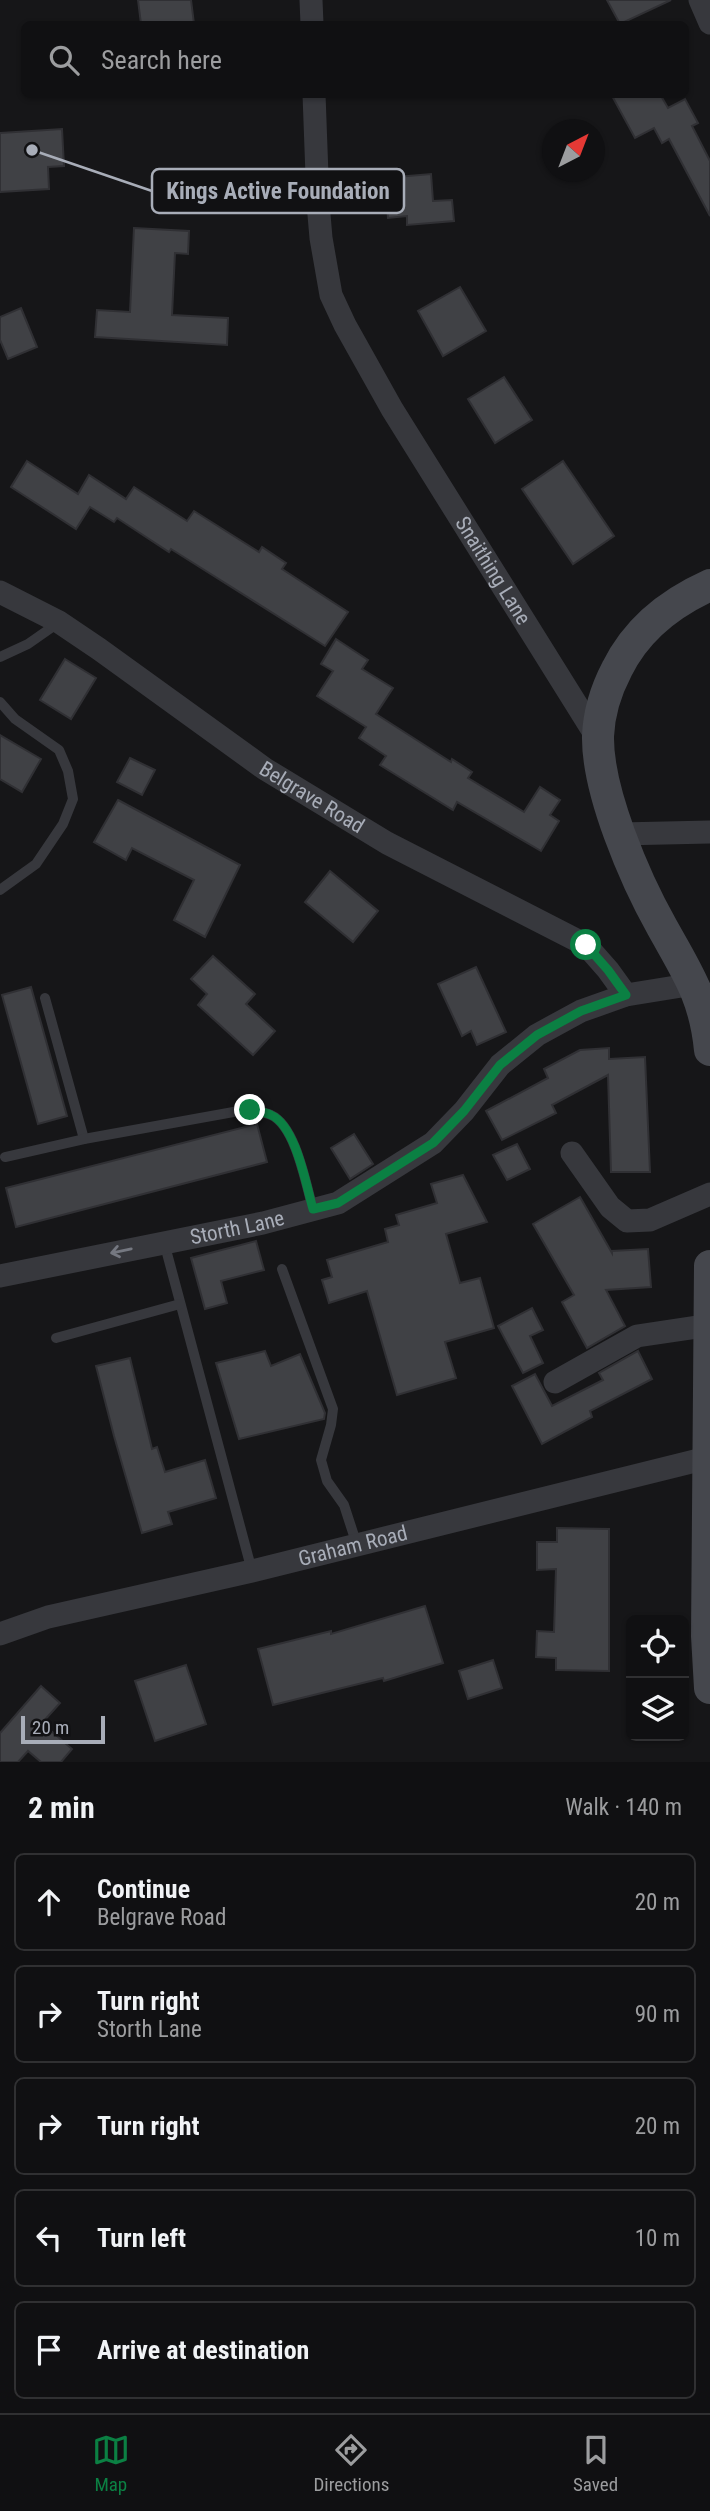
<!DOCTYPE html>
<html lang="en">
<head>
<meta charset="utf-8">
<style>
	:root { --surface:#101012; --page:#1e1e20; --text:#f1f3f6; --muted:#9c9d9f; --line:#303032; --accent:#0b8043 }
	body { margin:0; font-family:"Roboto Condensed",sans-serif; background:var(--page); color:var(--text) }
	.controls { position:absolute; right:21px; bottom:21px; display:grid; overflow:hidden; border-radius:10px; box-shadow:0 2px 5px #0004 }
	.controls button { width:63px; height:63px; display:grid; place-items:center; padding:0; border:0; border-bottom:2px solid var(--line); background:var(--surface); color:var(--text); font:35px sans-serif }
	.compass { position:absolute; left:542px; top:119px; width:63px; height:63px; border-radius:50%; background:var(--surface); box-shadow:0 2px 5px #0004; rotate:42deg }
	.scale { position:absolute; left:21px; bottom:18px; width:84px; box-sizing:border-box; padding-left:7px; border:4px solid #a8adb8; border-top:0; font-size:19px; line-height:24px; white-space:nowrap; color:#a8adb8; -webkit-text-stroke:5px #111113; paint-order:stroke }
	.stop { position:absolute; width:21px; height:21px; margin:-16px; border:5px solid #0b8043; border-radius:50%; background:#fff }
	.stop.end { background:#0b8043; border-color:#fff; box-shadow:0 2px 7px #0008 }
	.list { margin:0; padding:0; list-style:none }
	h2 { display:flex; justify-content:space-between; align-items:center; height:91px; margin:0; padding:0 28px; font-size:30px }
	h2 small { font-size:23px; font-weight:400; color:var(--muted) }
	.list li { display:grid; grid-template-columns:46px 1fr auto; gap:21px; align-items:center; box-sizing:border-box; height:98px; margin:0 14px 14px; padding:0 14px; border:2px solid var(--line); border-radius:10px }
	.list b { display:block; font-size:26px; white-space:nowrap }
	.list p { margin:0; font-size:23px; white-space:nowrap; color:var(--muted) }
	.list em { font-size:23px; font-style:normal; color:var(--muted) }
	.icon { flex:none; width:38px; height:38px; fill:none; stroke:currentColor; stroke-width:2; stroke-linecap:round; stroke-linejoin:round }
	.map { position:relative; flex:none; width:710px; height:1762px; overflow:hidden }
	.search { position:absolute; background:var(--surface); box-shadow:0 2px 5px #0004; left:21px; right:21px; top:21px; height:77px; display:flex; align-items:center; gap:18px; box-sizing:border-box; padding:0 24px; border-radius:10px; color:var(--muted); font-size:26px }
	.sheet { height:651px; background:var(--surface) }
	nav { display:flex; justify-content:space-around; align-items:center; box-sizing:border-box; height:98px; border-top:2px solid var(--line); background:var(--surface); font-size:19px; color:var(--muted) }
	nav a { display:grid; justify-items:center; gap:4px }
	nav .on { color:var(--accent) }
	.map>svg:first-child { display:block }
</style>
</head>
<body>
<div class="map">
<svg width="710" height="1762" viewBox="0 0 710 1762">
	<rect width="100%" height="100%" fill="#161618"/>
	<g fill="#404145" stroke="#303034" stroke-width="2">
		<path d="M138 0H191L194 24H141Z"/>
		<path d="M607 0H671L620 24Z"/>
		<path d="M611 94H660L668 108 685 99 698 123 692 126 710 161V216L669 139 662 143 654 128 635 138Z"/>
		<path d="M62 129 64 166 48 167 49 189 0 192V133Z"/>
		<path d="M431 174 433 201 452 200 454 221 407 225V216L388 218 385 178Z"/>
		<path d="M134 228 189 231 188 254 175 253 172 315 228 318 227 345 95 337 97 310 130 312Z"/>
		<path d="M460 287 486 331 443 356 418 311Z"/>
		<path d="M21 308 37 347 8 359 0 340V317Z"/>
		<path d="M504 377 532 420 495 443 468 399Z"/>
		<path d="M27 461 78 494 89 475 126 499 134 487 187 521 194 511 259 552 262 547 286 563 282 569 348 612 325 646 171 549 169 552 117 518 114 522 90 507 76 529 11 487Z"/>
		<path d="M563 461 614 536 573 564 522 489Z"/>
		<path d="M336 639 368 660 362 669 393 688 376 714 451 762 452 759 472 772 468 778 524 812 540 787 560 800 550 815 559 821 541 851 457 802 453 810 380 765 386 756 359 738 366 727 317 696 333 671 321 664Z"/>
		<path d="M65 659 96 678 71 719 40 700Z"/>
		<path d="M0 735 41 759 22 792 0 779Z"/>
		<path d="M130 758 155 770 142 795 117 782Z"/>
		<path d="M118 800 240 865 205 937 174 920 194 880 132 848 126 860 94 842Z"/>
		<path d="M330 871 378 911 353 942 305 902Z"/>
		<path d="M213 956 255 994 246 1004 275 1031 253 1055 198 1005 207 994 191 979Z"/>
		<path d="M476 967 506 1032 477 1045 471 1031 462 1036 438 984Z"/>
		<path d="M31 987 67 1116 38 1124 2 995Z"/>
		<path d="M609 1048V1059L645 1057 650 1172H611L608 1075 552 1105 556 1113 502 1140 486 1111 548 1078 544 1069 580 1050Z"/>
		<path d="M257 1124 267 1162 16 1227 6 1188Z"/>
		<path d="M354 1134 373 1164 350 1179 331 1148Z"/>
		<path d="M517 1144 530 1169 507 1180 493 1155Z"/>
		<path d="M463 1175 487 1222 446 1234 460 1283 480 1278 494 1328 445 1342 456 1378 397 1395 367 1291 329 1303 322 1280 332 1277 327 1260 388 1242 385 1229 399 1225 396 1215 437 1203 431 1184Z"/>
		<path d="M580 1197 612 1253V1251L648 1249 651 1287 606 1290 625 1326 587 1348 562 1302 574 1295 533 1224Z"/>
		<path d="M256 1241 264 1270 221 1281 227 1303 205 1309 191 1258Z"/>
		<path d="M532 1308 543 1330 530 1336 543 1363 523 1373 498 1326Z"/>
		<path d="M265 1351 271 1366 300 1354 325 1413 324 1419 239 1439 216 1363Z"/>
		<path d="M638 1351 652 1379 590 1411 592 1417 542 1444 512 1386 535 1374 552 1406 603 1380 599 1373Z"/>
		<path d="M130 1358 152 1449 157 1447 165 1472 205 1460 216 1498 168 1512 172 1524 142 1533 114 1436 96 1366Z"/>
		<path d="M557 1528 609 1529V1671L556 1670V1658L536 1657 537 1631 554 1632 556 1569 537 1570V1542H557Z"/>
		<path d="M425 1606 443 1663 384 1681 383 1678 273 1705 258 1649 331 1631V1634Z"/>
		<path d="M493 1660 502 1688 468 1699 459 1671Z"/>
		<path d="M186 1665 206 1724 155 1741 135 1681Z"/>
		<path d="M41 1686 60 1703 42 1723 72 1749 61 1762H41L28 1751 18 1762H0V1733Z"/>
	</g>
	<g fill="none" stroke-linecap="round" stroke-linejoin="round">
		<g stroke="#37383d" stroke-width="10">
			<path d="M0 657 28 644 58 623"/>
			<path d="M0 702 15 719 59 750 68 771 73 799 63 824 36 864 0 890"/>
			<path d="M45 998 84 1139"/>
			<path d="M5 1157 84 1139 250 1109C256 1111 265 1112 271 1115 296 1126 306 1185 313 1209"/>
			<path d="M164 1242 252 1571"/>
			<path d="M282 1269 333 1409 331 1425 321 1460 327 1481 344 1505 357 1545"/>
			<path d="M56 1338 180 1304"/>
		</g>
		<g stroke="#37383d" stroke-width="23">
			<path d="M311 0 312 24"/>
			<path d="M700 0 710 23"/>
			<path id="s1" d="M314 94 318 203 321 238 331 295 345 325 392 409 598 739"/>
			<path id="s2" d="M0 592 59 622 99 649 265 769 387 843 586 945 608 970 626 995"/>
			<path d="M620 834 710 832"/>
			<path d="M572 1153 610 1207 627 1221 650 1220 710 1194"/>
			<path id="s3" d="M0 1276 263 1223 338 1203 433 1143 464 1111 500 1065 537 1035 581 1011 626 995 694 984"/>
			<path d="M555 1382 637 1336 710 1325"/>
			<path id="s4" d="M0 1634 48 1617 252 1571 707 1458"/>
		</g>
		<g stroke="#45474d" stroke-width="32">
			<path d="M710 585C670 603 636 630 617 669 606 690 599 712 598 736 597 791 635 879 662 927 687 972 705 997 710 1050"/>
			<path d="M710 1266 707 1636 710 1688"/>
		</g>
	</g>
	<defs><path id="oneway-shaft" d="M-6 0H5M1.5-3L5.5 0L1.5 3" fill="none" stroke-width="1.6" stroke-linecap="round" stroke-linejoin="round" transform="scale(1.75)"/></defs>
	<use stroke="#757881" href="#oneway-shaft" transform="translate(121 1251) rotate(168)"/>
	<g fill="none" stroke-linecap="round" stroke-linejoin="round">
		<path stroke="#0b8043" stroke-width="9" d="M250 1110C256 1111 265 1112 271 1115 296 1126 306 1185 313 1209L338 1203 433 1143 464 1111 500 1065 537 1035 581 1011 626 995 608 970 586 945"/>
	</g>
	<g text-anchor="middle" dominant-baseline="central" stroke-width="5" stroke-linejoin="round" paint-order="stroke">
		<g font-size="21" fill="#a8adb8" stroke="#111113">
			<text stroke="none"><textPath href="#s1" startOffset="522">Snaithing Lane</textPath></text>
			<text stroke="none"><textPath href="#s2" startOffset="374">Belgrave Road</textPath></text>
			<text stroke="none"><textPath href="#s3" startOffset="242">Storth Lane</textPath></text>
			<text stroke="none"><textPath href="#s4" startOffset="364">Graham Road</textPath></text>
		</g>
	</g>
	<path fill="none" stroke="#a8adb8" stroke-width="2.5" d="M32 150L152 191"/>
	<circle fill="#a8adb8" stroke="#111113" stroke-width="2.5" cx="32" cy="150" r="7"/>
	<rect fill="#111113" stroke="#a8adb8" stroke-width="2.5" x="152" y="169" width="252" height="44" rx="7"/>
	<g font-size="23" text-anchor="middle" font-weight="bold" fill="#a8adb8">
		<text x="278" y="199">Kings Active Foundation</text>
	</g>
</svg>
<div class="controls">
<button><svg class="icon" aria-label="locate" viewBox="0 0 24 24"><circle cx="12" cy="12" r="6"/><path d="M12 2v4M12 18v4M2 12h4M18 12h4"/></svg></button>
<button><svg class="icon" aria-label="layers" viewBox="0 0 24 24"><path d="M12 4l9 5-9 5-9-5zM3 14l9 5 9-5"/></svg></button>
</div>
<svg class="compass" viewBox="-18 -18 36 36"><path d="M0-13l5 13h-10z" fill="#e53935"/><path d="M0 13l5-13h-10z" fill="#9c9d9f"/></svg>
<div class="scale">20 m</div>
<div class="stop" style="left:586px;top:945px"></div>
<div class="stop end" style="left:250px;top:1110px"></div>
<div class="search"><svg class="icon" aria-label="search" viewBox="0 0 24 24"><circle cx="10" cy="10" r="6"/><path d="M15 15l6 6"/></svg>Search here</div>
</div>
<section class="sheet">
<h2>2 min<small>Walk · 140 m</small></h2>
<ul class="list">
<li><svg class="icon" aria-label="ahead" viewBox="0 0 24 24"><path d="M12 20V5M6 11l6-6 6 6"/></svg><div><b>Continue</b><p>Belgrave Road</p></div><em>20 m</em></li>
<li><svg class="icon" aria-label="right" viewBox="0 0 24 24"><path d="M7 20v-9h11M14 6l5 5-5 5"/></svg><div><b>Turn right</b><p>Storth Lane</p></div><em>90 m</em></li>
<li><svg class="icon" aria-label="right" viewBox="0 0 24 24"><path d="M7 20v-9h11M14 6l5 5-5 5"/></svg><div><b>Turn right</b></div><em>20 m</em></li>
<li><svg class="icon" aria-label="left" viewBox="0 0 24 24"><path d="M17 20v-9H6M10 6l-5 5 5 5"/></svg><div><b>Turn left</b></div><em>10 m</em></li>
<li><svg class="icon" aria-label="arrive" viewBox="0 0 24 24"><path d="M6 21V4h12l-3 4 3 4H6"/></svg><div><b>Arrive at destination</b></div></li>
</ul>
</section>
<nav>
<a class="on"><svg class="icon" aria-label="map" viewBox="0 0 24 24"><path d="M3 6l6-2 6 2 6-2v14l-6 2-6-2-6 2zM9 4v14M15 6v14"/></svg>Map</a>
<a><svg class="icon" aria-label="directions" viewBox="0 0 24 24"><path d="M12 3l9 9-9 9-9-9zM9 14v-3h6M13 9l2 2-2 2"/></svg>Directions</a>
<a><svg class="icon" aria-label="saved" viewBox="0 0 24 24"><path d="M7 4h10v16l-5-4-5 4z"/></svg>Saved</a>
</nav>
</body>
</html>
